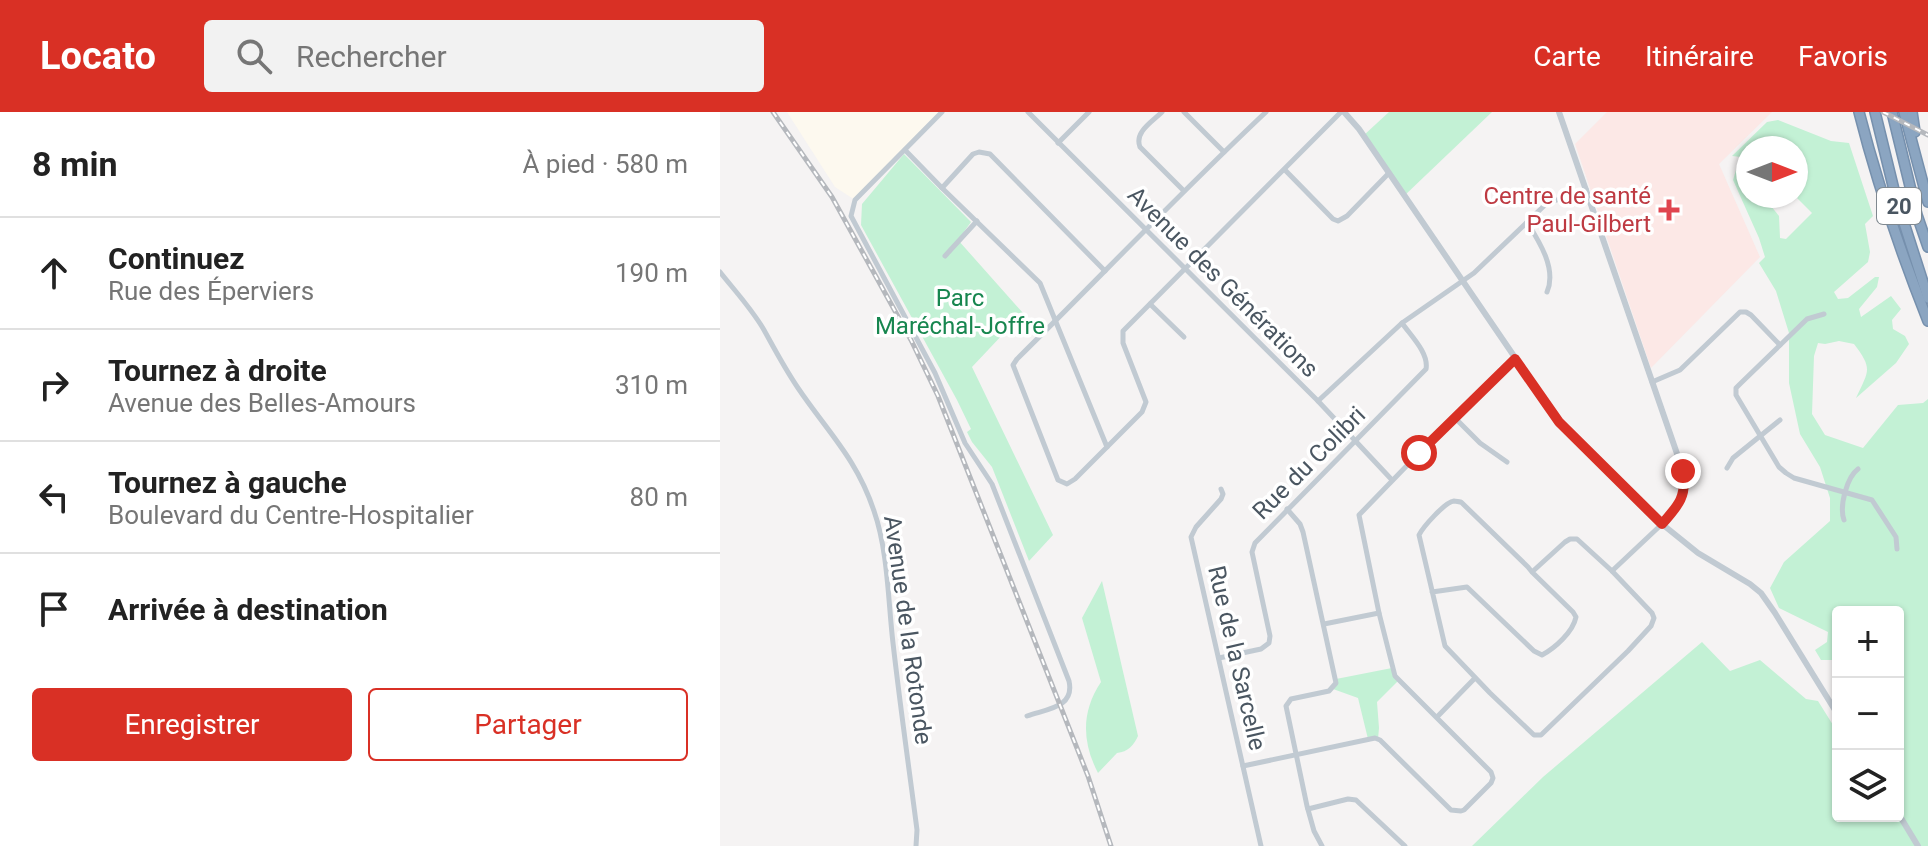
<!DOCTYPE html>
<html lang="fr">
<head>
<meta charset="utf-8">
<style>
	:root { --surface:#fff; --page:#f2f2f2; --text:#222; --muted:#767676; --line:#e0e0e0; --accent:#d93025 }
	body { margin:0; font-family:Roboto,sans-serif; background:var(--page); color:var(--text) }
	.controls { position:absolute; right:24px; bottom:24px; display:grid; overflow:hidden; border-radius:8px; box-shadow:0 2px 6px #0004 }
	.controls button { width:72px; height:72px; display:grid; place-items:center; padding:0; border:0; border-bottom:2px solid var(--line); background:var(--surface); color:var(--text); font:40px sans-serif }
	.compass { position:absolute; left:1016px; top:24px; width:72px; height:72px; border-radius:50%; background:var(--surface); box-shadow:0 2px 6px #0004; rotate:90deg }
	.stop { position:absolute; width:24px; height:24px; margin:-18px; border:6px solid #d93025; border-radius:50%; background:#fff }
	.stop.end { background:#d93025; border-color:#fff; box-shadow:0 2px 8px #0008 }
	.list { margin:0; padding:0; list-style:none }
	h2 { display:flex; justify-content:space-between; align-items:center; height:104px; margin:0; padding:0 32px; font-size:34px }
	h2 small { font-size:26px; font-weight:400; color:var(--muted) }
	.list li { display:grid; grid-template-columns:52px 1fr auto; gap:24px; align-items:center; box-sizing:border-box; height:112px; padding:0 32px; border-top:2px solid var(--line) }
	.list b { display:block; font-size:30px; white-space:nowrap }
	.list p { margin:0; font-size:26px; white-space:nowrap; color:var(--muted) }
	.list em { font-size:26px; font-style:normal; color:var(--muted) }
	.actions { display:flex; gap:16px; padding:24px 32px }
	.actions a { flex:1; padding:18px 0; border:2px solid var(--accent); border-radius:8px; text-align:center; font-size:28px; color:var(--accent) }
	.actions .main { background:var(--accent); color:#fff }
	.icon { flex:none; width:44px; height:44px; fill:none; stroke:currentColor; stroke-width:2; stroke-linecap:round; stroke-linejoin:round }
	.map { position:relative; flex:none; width:1208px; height:734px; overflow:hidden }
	header { display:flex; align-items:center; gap:48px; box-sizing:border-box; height:112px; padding:0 40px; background:var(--accent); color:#fff }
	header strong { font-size:38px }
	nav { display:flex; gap:44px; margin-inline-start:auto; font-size:28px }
	.search { width:560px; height:72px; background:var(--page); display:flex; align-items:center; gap:20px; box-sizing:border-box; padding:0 28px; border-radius:8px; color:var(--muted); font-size:30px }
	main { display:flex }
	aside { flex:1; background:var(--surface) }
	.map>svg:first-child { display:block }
</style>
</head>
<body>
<header>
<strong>Locato</strong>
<div class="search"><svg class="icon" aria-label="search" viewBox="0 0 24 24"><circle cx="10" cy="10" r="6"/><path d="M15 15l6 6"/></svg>Rechercher</div>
<nav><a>Carte</a><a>Itinéraire</a><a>Favoris</a></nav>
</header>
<main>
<aside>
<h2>8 min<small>À pied · 580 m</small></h2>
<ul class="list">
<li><svg class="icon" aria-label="ahead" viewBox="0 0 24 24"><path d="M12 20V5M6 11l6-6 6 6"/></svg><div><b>Continuez</b><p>Rue des Éperviers</p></div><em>190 m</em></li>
<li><svg class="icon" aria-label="right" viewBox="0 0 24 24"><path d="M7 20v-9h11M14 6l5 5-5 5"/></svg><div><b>Tournez à droite</b><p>Avenue des Belles-Amours</p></div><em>310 m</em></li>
<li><svg class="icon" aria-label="left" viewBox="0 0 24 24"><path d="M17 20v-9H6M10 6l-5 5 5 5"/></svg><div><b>Tournez à gauche</b><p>Boulevard du Centre-Hospitalier</p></div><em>80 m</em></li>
<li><svg class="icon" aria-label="arrive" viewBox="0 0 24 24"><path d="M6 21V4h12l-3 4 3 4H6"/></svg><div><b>Arrivée à destination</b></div></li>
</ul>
<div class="actions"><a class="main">Enregistrer</a><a>Partager</a></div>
</aside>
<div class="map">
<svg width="1208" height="734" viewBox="0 0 1208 734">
	<rect width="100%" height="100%" fill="#f5f3f3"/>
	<path fill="#fdf9ef" d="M67 0H223L135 88 115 75Z"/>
	<path fill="#fce8e6" d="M887 0H1052L999 52 1040 145 931 256 855 32Z"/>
	<g fill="#c3f1d5">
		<path d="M669 0H772L684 84 643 24Z"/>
		<path d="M1058 8 1111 29 1129 31 1153 104 1145 112 1150 140 1148 150 1114 180 1118 187 1128 186 1155 165H1159L1157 175 1139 197 1141 205 1171 184 1181 197 1172 208 1173 217 1185 224 1189 232 1176 251 1136 286C1149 258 1153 257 1134 232L1119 229 1105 232 1098 231 1094 244 1092 302 1105 323 1143 336 1178 293 1203 291 1208 287V734H752L823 665 982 530 1010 559 1040 548 1086 587 1098 589 1118 621V704H1178V500H1118V548H1101L1095 538 1107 530 1108 520 1059 496 1050 476 1064 450 1110 409V386L1100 355 1080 322 1069 271V221L1056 179 1039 151 1045 145 1039 126 1013 68 1016 58H1022L1028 65V84H1043L1059 104 1060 126 1066 127 1092 101 1075 84 1076 36H1028V43L1021 45 1012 44 1047 10Z"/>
		<path d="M184 42 251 110 238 128 303 201 252 255 333 423 309 449 272 355 252 330 247 320 251 317 237 288 141 113 142 92Z"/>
		<path d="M382 469 418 624C414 633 408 640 397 641L378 661C362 630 361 600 381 570L362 506Z"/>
		<path d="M672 556 679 568 657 590 659 616 658 627H648L638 586 613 577 616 567Z"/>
	</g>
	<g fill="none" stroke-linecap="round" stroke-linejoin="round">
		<defs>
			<g id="motorway">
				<path d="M1139 0C1157 71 1181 141 1208 209"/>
				<path d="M1155 0 1176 86 1208 186"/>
				<path d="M1172 0 1197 103 1208 135"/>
				<path d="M1184 0 1208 90"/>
				<path d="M1192 0 1195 20"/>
			</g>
		</defs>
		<use href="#motorway" stroke="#7690ad" stroke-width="12"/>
		<g stroke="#c1cad2" stroke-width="5">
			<path d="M222 0 135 88 131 104 215 261 245 331 272 372 349 569C355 596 326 597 307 604"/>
			<path d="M308 0 598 289 672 368"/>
			<path d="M442 0C432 10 414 20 420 35L464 79"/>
			<path d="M464 0 504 40"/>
			<path d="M546 0C461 80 380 165 297 247L293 253 338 368 347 372 355 367 422 300 426 290 403 231V219L621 0"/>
			<path d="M338 31 369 0"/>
			<path d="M185 38 222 76 320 171 387 335"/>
			<path d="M565 58 613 107 618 109 627 104 668 62"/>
			<path d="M222 76 253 42 259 40 270 42 385 159"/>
			<path d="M807 110C819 129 837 157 827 180"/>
			<path d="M225 144 257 109"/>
			<path d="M0 160C15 179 32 197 44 218 55 238 65 257 78 276 107 319 137 347 154 399 168 439 168 488 173 531 180 593 189 656 197 718L196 734"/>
			<path d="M430 192 464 225"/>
			<path d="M1104 202 1087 207 1021 271 1016 276V283L1059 355 1066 361 1074 366 1152 388 1176 425 1177 437"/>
			<path d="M932 270 960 258 1020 200H1026L1031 203 1060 233"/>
			<path d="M598 289 682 211 754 161 826 92 866 77"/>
			<path d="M734 305 760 331 787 350"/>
			<path d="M1007 356 1013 346 1060 308"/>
			<path d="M501 377 503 382 501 387 476 415 471 425 541 734"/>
			<path d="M567 397 580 412 583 420 616 571 609 579 571 587 566 594 587 694 594 719 602 734"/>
			<path d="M1124 408C1119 394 1127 365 1138 357"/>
			<path d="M892 459 942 412"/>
			<path d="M712 480 747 475 814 539 822 543C835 536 853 520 856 505L853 500 812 460 808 455 741 390C739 390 736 389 734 389 725 390 703 415 699 423L725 534 770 581 814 623H821L908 539 931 514 934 506 932 501 892 459 857 427H850L845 430 812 460"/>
			<path d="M604 512 659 501"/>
			<path d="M499 546 541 537 549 531 550 524 532 440 535 431 706 257C709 241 691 224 682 211"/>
			<path d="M717 605 755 566"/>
			<path d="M523 654 655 626 660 628 731 698 741 699 744 698 771 671 773 666 771 660 675 564 659 501 639 403 734 305 795 247"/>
			<path d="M588 697 628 687 636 688 685 734"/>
		</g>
		<g stroke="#c1cad2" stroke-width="6">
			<path d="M624 0 639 17 839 310 942 412 978 441 1030 472 1041 481 1055 501 1118 603"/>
			<path d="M839 0 963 359C967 384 959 393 942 412"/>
			<path d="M1178 701 1198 734"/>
		</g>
		<use href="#motorway" stroke="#8ba5c1" stroke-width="9"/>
		<defs>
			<g id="rail">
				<path d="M53 0 112 85 191 228 218 284 368 664 391 734"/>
				<path d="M1163 0 1208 23"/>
			</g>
		</defs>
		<use href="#rail" stroke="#b5b8bd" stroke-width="5"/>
		<use href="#rail" stroke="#fff" stroke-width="2" stroke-dasharray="6" stroke-linecap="butt"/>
	</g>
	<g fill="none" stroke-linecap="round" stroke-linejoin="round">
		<path stroke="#d93025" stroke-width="10" d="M699 341 795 247 839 310 942 412C959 393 967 384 963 359"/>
	</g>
	<path fill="#e0444e" stroke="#fff" stroke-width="3" d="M945 86h8v8h8v8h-8v8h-8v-8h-8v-8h8z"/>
	<g text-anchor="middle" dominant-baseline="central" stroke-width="7" stroke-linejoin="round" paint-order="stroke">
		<rect fill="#fff" stroke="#808990" stroke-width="2" x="1157" y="76" width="44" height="36" rx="6"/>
		<g font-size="22" font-weight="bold" fill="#4a5661">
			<text x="1179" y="94">20</text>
		</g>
		<g font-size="24" fill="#be3a42" stroke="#fff" text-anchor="end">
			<text x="931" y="84">Centre de santé<tspan x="931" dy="28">Paul-Gilbert</tspan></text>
		</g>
		<g font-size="24" fill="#4a5661" stroke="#fff">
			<text transform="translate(503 170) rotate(45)">Avenue des Générations</text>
			<text transform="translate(589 351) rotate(-45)">Rue du Colibri</text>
			<text transform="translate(188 518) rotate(82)">Avenue de la Rotonde</text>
			<text transform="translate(517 546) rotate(77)">Rue de la Sarcelle</text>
		</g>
		<g font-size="24" fill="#17864f" stroke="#fff">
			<text x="240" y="186">Parc<tspan x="240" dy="28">Maréchal-Joffre</tspan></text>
		</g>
	</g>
</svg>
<div class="controls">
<button>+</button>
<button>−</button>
<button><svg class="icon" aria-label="layers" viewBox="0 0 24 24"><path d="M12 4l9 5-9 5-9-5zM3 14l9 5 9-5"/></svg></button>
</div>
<svg class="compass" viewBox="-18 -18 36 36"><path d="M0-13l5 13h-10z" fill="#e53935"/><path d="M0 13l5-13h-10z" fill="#767676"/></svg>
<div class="stop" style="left:699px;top:341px"></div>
<div class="stop end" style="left:963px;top:359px"></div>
</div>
</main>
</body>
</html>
